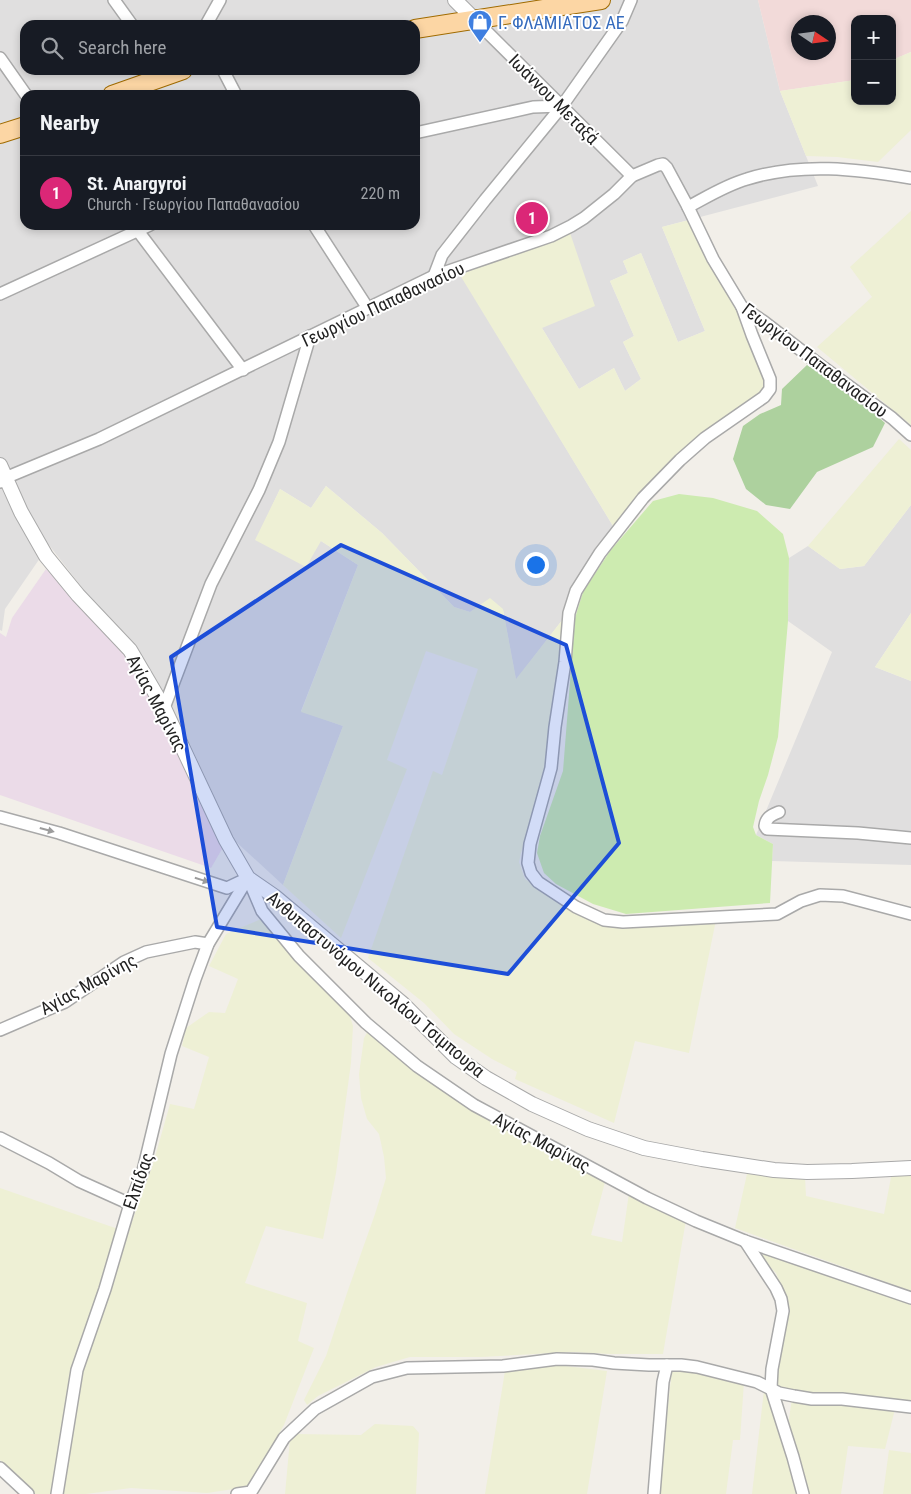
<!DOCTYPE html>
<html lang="en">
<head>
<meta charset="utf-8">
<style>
	:root { --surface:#171b24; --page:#242831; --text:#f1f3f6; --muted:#9ea1a6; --line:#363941; --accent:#db2777 }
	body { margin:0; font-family:"Roboto Condensed",sans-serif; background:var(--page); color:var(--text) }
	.controls { position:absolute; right:15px; top:15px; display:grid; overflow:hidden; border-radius:10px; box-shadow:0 2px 8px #0003 }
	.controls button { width:45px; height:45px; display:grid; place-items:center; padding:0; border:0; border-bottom:1px solid var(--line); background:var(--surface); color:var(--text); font:25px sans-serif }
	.compass { position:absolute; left:791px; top:15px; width:45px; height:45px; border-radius:50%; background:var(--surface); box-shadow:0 2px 8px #0003; rotate:103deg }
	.you { position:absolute; left:535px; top:564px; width:18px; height:18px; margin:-12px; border:4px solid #fff; border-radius:50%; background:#1a73e8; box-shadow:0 0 0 8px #1a73e833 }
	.badge { display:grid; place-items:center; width:32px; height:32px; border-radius:50%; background:var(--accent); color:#fff; font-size:16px; font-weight:700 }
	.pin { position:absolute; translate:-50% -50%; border:2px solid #fff; box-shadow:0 1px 5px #0006 }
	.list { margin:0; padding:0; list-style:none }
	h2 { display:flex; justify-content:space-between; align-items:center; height:65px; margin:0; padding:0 20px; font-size:21px }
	h2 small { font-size:16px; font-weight:400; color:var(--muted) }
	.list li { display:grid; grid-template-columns:32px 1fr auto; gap:15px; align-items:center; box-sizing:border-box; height:75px; padding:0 20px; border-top:1px solid var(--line) }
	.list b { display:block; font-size:19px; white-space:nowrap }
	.list p { margin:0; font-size:16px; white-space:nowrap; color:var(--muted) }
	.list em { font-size:16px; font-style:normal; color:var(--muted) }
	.icon { flex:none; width:28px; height:28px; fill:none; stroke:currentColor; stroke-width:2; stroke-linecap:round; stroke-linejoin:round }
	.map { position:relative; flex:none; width:911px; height:1494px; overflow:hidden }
	.search { position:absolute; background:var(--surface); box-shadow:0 2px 8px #0003; left:20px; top:20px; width:400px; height:55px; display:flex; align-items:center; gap:12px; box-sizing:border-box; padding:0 18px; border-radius:15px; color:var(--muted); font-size:19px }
	.panel { position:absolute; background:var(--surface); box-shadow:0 2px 8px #0003; left:20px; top:90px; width:400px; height:140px; border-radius:15px }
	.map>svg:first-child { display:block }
</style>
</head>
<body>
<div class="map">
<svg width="911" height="1494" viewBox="0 0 911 1494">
	<rect width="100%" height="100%" fill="#f2efe9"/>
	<g fill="#e0dfdf" fill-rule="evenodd">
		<path d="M0 0H758L780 91 818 186 662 227 705 331 678 342 641 253 623 261 628 273 610 281 634 336 623 342 641 379 625 391 614 368 579 389 542 328 514 254 461 275 613 526 570 591 563 619 516 680 503 610 490 599 470 612 454 607 382 533 326 486 311 508 280 489 256 540 321 541 358 565 301 711 343 726 283 885 234 840 190 744 162 699 135 645 94 603 49 545 5 609 2 631 0 630ZM25 25H415V70H25ZM25 95H415V225H25Z"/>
		<path d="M911 505V613L875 667 911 681V865L772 861 773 844 756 835 832 652 788 621 789 558 808 546 840 569 864 566Z"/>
	</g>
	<path fill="#f2dad9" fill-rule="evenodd" d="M758 0H911V52L892 60V19H855V80L780 91ZM798 22H828V52H798Z"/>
	<path fill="#ebdbe8" d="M46 569 126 653 161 715 222 849 211 868 0 795V633L6 637 12 618Z"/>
	<g fill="#eef0d5">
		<path d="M911 52V130L878 162 837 157 806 156 780 91 855 80V101H892V60Z"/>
		<path d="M911 211V425L817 347 872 297 850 267Z"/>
		<path d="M689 220 739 310 768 379 766 390 678 455 651 480 613 526 460 275 569 230 595 306 542 328 579 389 614 368 625 391 641 379 623 342 634 336 610 281 628 273 623 261 641 253 678 342 705 331 662 227Z"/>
		<path d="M899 439 911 450V505L864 566 840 569 808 546Z"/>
		<path d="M326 486 382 533 454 607 470 612 490 598 503 609 516 679 563 619 560 667 546 769 535 810 521 853 519 862 525 879 584 916 716 920 689 1053 635 1041 614 1123 515 1079 517 1072 492 1059 454 1034 424 1003 368 958 433 771 442 775 478 669 426 651 387 760 407 769 341 938 283 885 343 726 301 712 358 565 321 541 306 567 255 540 280 489 311 508Z"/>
		<path d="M911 613V681L875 667Z"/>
		<path d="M261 919 348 1010 353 1026 351 1063 336 1173 323 1239 266 1226 245 1283 307 1303 298 1341 314 1348 284 1425 247 1487 207 1493 131 1488 86 1494H63L64 1480 82 1370 136 1210 153 1164 170 1104 194 1109 209 1057 182 1046 186 1028 209 1012 225 1013 238 979 209 966 226 934Z"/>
		<path d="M368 1031 605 1182 591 1235 622 1242 629 1193 686 1220 663 1354H610L572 1352 482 1357H410L376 1367 318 1396 307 1405 304 1400 326 1356 347 1293 375 1214 386 1178 384 1157 379 1134 367 1119 361 1098 359 1074 364 1038Z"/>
		<path d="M911 1170V1291L735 1228 747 1174 805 1177 806 1196 884 1214 892 1172Z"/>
		<path d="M0 1188 118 1229 73 1365 52 1494H35L0 1460Z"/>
		<path d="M763 1251 911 1302V1401H897L885 1449 848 1446 841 1494H808L788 1425 793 1392 782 1390 776 1386 775 1373 784 1340 788 1304 776 1273 762 1259Z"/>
		<path d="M557 1365 607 1371 587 1494H485L505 1371Z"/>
		<path d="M680 1368 744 1382 740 1440H733L726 1494H658L672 1370Z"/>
		<path d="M764 1390 768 1391 799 1494H752Z"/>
		<path d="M375 1424 413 1426 419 1433 416 1494H285L290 1439 295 1434 361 1435Z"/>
		<path d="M889 1450 911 1453V1494H883Z"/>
	</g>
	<path fill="#cdebb0" d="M679 494 713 498 757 511 783 534 789 558 788 621 778 737 768 775 759 801 753 827 756 835 773 844 770 903 626 914 593 904 556 884 544 873 537 853 540 836 563 771 575 618 583 592 610 551 653 501Z"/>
	<path fill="#add19e" d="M807 365 856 397 885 423 873 447 817 472 790 509 766 505 746 489 733 459 743 426 760 414 781 405 782 389Z"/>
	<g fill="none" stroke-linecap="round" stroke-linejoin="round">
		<defs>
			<g id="minor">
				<path d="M114 0 132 25"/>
				<path d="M475 20 632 176"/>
				<path d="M206 25 220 0"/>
				<path d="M0 58 26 95"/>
				<path d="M223 70 236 95"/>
				<path d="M415 133 533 107 562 106"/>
				<path d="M688 207C707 197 726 185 747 179 801 162 857 169 911 178"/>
				<path d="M314 225 367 307"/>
				<path d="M138 231 243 370"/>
				<path d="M434 276 442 255 485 200 562 106 622 21 631 0"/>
				<path d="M0 294 150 225"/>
				<path d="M742 307 752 335 770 379V389L764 397 705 438 680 460 643 498 600 553 576 591 569 613 565 662 555 727 551 768 530 844 528 863 531 873 538 882 576 907 604 920 623 922 777 914 801 901 820 895 843 896 911 914"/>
				<path d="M0 482 5 478 99 439 434 276 551 236 571 226 584 218 614 194 632 176 658 165 663 164 667 168 688 207 713 259 742 307 763 321 824 368 892 418 911 435"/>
				<path d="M164 708 211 584 259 490 279 442 310 336"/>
				<path d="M779 812C772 815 766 817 765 826L767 829 858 833 911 838"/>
				<path d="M0 817 59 833 227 888 248 878"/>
				<path d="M248 878 262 911 299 956 366 1023 417 1066 474 1105 647 1198 696 1221 745 1241 911 1298"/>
				<path d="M0 1030 65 1002 124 962 146 952 195 942 208 944"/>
				<path d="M0 1138 49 1163 79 1181 130 1204"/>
				<path d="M745 1241 776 1288 781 1299 783 1311 772 1369 771 1388 793 1457 803 1494"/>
				<path d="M0 1468 28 1494"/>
				<path d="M57 1494 77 1370 105 1289 130 1204 143 1171 171 1054 195 979 208 944 248 878"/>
				<path d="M237 1494 251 1492 284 1438 315 1409 372 1377 407 1368 503 1366 557 1359 593 1360 614 1363 649 1365H681L697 1367 757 1382 779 1393 794 1396 812 1399H842L911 1407"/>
				<path d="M654 1494 663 1382 667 1365"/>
			</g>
			<g id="tertiary">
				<path d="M455 0 475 20"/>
				<path d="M0 465 21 512 46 556 78 595 130 650 164 708 226 840 248 878 274 896 403 1004 456 1057 486 1078 532 1104 588 1129 644 1148 702 1159 774 1170 807 1172 852 1171 911 1168"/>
			</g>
			<g id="primary">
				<path d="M415 29 601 0"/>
				<path d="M112 95 183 70"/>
				<path d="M0 134 25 126"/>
			</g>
		</defs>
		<use href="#minor" stroke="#a9a9a9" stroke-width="14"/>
		<use href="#tertiary" stroke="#a9a9a9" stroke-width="16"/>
		<use href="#primary" stroke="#a06b00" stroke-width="20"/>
		<use href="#minor" stroke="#fff" stroke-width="11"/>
		<use href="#tertiary" stroke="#fff" stroke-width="14"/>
		<use href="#primary" stroke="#fcd6a4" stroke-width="18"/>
	</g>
	<defs><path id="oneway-solid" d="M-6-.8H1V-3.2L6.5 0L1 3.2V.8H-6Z" transform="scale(1.25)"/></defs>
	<g fill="#9c9c9c">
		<use href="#oneway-solid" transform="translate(47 830) rotate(15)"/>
		<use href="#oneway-solid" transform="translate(202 880) rotate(17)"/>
	</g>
	<path fill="#1d4ed8" fill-opacity="0.2" stroke="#1d4ed8" stroke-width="4" stroke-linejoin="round" d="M341 545 566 645 619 843 508 974 217 927 171 657Z"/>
	<defs>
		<symbol id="shop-pin" viewBox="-11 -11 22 30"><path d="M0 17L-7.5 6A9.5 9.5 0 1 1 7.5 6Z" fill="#3f7fe0" stroke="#fff"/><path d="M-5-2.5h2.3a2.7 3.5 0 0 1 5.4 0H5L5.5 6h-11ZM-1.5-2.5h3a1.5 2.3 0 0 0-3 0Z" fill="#fff"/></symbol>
	</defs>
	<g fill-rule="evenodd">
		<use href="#shop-pin" x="466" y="8" width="28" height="38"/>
	</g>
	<g text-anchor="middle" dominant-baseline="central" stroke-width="4" stroke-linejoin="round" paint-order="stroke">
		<g font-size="18" fill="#366cbe" stroke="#fff" text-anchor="start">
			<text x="498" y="22">Γ. ΦΛΑΜΙΑΤΟΣ ΑΕ</text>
		</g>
		<g font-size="18" fill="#222" stroke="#fff">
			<text transform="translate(554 99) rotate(45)">Ιωάννου Μεταξά</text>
			<text transform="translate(383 304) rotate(-25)">Γεωργίου Παπαθανασίου</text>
			<text transform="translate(815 360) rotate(37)">Γεωργίου Παπαθανασίου</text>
			<text transform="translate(157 703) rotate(62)">Αγίας Μαρίνας</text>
			<text transform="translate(88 984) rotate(-29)">Αγίας Μαρίνης</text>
			<text transform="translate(376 984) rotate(40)">Ανθυπαστυνόμου Νικολάου Τσιμπουρα</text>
			<text transform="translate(542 1142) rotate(28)">Αγίας Μαρίνας</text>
			<text transform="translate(138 1181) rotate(-71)">Ελπίδας</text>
		</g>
	</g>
</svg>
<div class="controls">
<button>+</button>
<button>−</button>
</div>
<svg class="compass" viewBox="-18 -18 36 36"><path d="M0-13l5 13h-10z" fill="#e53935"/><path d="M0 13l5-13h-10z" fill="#9ea1a6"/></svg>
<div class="you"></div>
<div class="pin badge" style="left:532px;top:218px">1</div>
<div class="search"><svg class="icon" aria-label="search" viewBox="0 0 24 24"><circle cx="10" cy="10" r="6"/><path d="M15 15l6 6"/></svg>Search here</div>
<section class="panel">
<h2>Nearby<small></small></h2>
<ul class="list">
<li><span class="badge">1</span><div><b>St. Anargyroi</b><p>Church · Γεωργίου Παπαθανασίου</p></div><em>220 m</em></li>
</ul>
</section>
</div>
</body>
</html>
